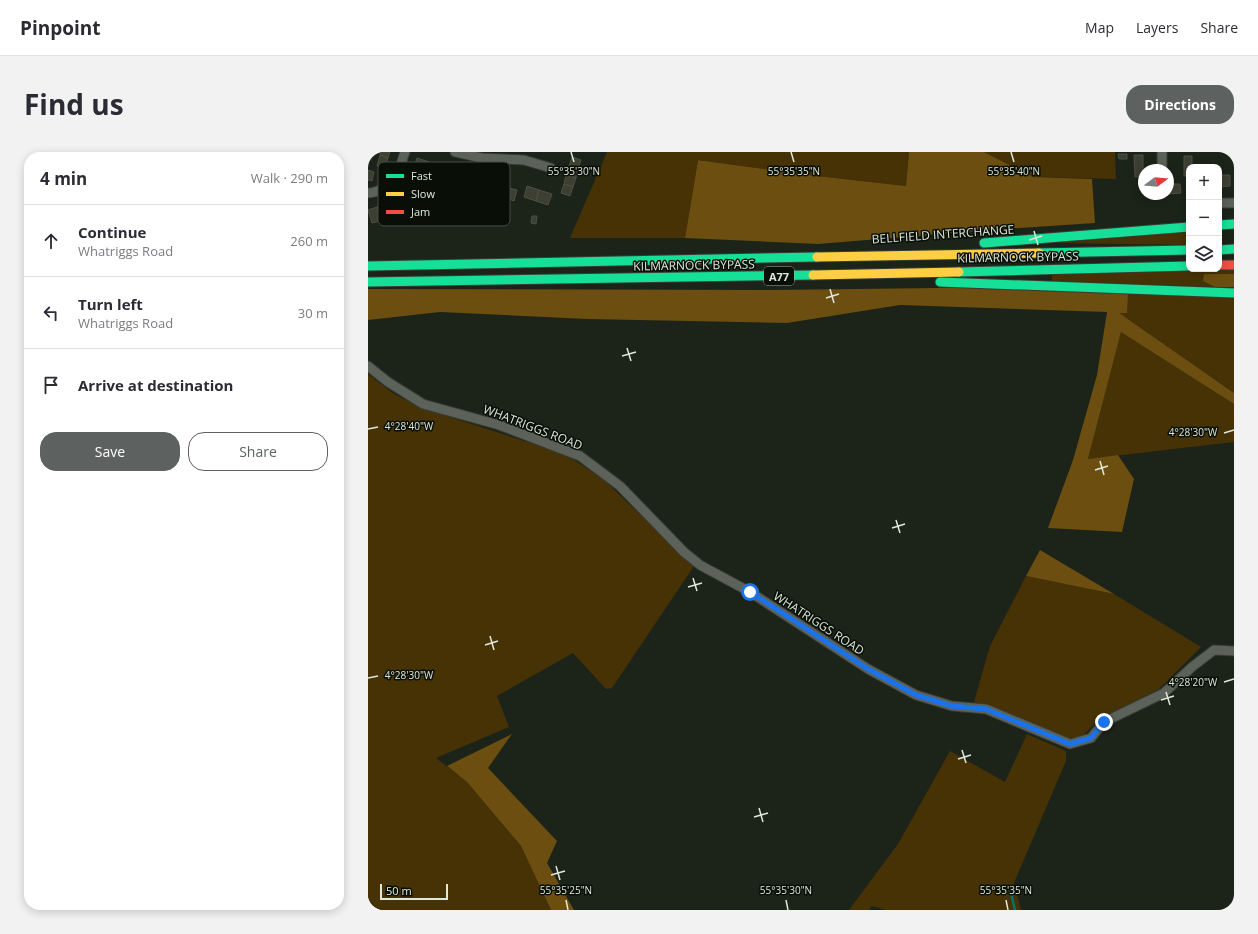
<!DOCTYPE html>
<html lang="en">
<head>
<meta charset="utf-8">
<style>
	:root { --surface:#fff; --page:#f2f2f3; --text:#2b2b33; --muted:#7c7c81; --line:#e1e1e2; --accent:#5d6160 }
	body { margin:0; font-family:"Open Sans",sans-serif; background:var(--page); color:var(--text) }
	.controls { position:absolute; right:12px; top:12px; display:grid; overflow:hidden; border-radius:8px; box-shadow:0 2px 10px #0003 }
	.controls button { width:36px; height:36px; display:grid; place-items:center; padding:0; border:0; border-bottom:1px solid var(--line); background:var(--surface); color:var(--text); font:20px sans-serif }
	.compass { position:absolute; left:770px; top:12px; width:36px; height:36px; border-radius:50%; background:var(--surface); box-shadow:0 2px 10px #0003; rotate:74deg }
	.scale { position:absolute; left:12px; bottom:10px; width:68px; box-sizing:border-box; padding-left:4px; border:2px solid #dfe8db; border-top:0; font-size:11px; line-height:14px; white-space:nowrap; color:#dfe8db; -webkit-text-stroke:3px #090e06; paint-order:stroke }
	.stop { position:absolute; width:12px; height:12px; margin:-9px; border:3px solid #1a73e8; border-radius:50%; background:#fff }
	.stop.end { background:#1a73e8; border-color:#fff; box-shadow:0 1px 4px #0008 }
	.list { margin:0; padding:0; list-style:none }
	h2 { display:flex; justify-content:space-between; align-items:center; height:52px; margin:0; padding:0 16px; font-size:17px }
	h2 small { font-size:13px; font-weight:400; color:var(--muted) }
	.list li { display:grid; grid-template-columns:26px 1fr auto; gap:12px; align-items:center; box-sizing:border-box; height:72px; padding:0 16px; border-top:1px solid var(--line) }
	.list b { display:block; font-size:15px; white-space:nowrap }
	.list p { margin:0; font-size:13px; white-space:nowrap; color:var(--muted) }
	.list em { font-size:13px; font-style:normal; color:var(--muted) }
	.actions { display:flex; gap:8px; padding:12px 16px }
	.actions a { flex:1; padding:9px 0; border:1px solid var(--accent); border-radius:16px; text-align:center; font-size:14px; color:var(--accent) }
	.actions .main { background:var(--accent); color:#fff }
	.icon { flex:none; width:22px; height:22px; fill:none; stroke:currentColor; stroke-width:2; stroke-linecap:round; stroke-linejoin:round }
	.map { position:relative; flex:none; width:866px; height:758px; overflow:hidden; border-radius:16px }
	header { display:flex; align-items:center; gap:24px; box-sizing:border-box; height:56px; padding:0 20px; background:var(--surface); border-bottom:1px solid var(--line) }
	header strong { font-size:19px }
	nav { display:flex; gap:22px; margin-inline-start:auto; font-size:14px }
	.intro { display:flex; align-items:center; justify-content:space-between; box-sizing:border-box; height:96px; padding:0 24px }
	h1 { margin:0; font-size:28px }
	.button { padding:10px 18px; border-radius:16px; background:var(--accent); color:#fff; font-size:14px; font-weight:700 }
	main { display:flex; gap:24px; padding:0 24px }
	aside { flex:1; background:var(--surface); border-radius:16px; box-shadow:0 2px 10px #0003 }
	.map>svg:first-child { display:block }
</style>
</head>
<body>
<header>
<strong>Pinpoint</strong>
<nav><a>Map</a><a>Layers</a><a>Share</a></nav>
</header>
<div class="intro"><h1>Find us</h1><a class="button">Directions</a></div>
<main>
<aside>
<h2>4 min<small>Walk · 290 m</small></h2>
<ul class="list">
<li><svg class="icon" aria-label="ahead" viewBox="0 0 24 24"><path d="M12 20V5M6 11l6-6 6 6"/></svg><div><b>Continue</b><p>Whatriggs Road</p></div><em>260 m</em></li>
<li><svg class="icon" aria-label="left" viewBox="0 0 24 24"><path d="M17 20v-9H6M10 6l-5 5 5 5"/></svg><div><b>Turn left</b><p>Whatriggs Road</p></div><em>30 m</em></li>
<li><svg class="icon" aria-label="arrive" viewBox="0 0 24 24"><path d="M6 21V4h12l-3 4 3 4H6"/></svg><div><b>Arrive at destination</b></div></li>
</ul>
<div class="actions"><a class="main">Save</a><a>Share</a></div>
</aside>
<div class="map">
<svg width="866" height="758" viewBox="0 0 866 758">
	<rect width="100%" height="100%" fill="#1c2318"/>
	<g fill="#463205">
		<path d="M239 0H541L538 34 440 23 330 8 317 86H202Z"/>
		<path d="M616 0H747L748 27 665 25Z"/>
		<path d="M821 80V93L686 91Z"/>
		<path d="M866 118V122H836L847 135 684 129V122Z"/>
		<path d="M760 141 866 145V241L750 161Z"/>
		<path d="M753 179 866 252V290L720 307Z"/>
		<path d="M0 222 26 242 54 256 197 302 236 328 326 414 244 536 238 537 205 501 129 544 141 575 68 606 99 630 153 694 183 758H0Z"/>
		<path d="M658 424 746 442 833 495 791 537 730 568 714 585 700 586 606 550 622 494Z"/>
		<path d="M659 582 698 599V609L646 731 653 758H518L504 754 501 758H481L530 692 582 599 637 630Z"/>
	</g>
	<g fill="#6b4e10">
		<path d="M541 0H616L665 25 724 27 727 71 621 78 450 92 317 86 330 8 440 23 538 34Z"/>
		<path d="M836 122H866V135H847L835 129Z"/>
		<path d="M659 135 760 141 759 161H751L866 241V252L753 180 720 307 750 303 766 327 754 380 680 376 705 308 729 223 739 160 532 153 419 171 219 167 72 160 0 168V137L405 138Z"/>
		<path d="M672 398 746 442 658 424Z"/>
		<path d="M144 582 120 616 189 689 179 711 206 758H183L153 694 99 630 79 614Z"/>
	</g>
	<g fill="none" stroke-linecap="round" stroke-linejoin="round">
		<path stroke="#03756e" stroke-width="2.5" d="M642 737 647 758"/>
	</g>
	<g fill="#3c3f31" stroke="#4c5046">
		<path d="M13 0H22L20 6 12 3Z"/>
		<path d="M750 2H759V7H751Z"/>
		<path d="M12 3 20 6 17 16 9 14Z"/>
		<path d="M766 3H775V25H767Z"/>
		<path d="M816 4H824V15H821V24H816Z"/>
		<path d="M204 5 213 8 210 17 201 14Z"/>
		<path d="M49 6 61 10 52 35 41 32Z"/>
		<path d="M201 14 210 17 208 26 198 23Z"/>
		<path d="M0 18 6 20 4 29 0 28Z"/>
		<path d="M198 23 208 26 205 35 196 32Z"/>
		<path d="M851 23H862V34L851 35Z"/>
		<path d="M196 32 205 35 202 44 193 41Z"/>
		<path d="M800 32H812L813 41 800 42Z"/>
		<path d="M159 34 171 38 168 49 156 45Z"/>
		<path d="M141 36 149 38 146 49 138 46Z"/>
		<path d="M171 38 184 42 180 53 168 49Z"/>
		<path d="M17 53 21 66 12 69 9 55Z"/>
		<path d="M9 55 12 69 4 71 0 58Z"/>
		<path d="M164 64H169L168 72 163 71Z"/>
	</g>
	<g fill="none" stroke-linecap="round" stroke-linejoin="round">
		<defs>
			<g id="street">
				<path d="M87 0 114 6 156 8 183 16"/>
				<path d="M794 0V18"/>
				<path d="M0 41C9 41 23 33 28 25 32 18 34 8 37 0"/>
				<path d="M851 51H866"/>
				<path d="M0 214 20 230 55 252 131 273 212 304 252 334 316 400 332 413 382 440 500 517 548 543 584 554 618 557 702 592 723 586 736 570 796 541 824 515 846 498 866 499"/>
			</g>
			<g id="fast">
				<path d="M851 73 866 72"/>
				<path d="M616 91 821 75"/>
				<path d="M851 98 866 97"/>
				<path d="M671 101 821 98"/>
				<path d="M0 114 449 105"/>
				<path d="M591 120 821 114"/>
				<path d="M0 130 445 123"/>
				<path d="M572 130 866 141"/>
			</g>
			<g id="slow">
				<path d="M449 105 671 101"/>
				<path d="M445 123 591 120"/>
			</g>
			<path id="jam" d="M851 113H866"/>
		</defs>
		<use href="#street" stroke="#363c34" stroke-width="11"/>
		<use href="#fast" stroke="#363c34" stroke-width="11"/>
		<use href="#slow" stroke="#363c34" stroke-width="11"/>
		<use href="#jam" stroke="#363c34" stroke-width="11"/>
		<use href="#street" stroke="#5c6159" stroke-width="9"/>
		<use href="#fast" stroke="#16e098" stroke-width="9"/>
		<use href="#slow" stroke="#ffcf43" stroke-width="9"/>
		<use href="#jam" stroke="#f24e42" stroke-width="9"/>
	</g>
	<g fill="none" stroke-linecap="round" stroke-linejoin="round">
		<path stroke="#1a73e8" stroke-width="5" d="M382 440 500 517 548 543 584 554 618 557 702 592 723 586 736 570"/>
	</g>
	<path fill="none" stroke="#dfe8db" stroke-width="1.5" d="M203 0 206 10M423 0 426 10M643 0 646 10M666 79 670 93M661 88 674 84M462 137 466 151M458 146 471 142M259 196 263 209M254 204 268 200M0 277 10 275M856 281 866 278M732 309 736 323M727 318 740 314M528 368 532 381M524 376 537 372M325 426 329 439M320 435 334 431M122 484 126 498M117 493 130 489M0 526 10 524M856 530 866 527M798 540 802 553M793 548 806 544M594 598 598 611M590 607 603 603M391 656 395 670M386 665 400 661M188 714 192 728M183 723 197 719M198 748 200 758M418 748 420 758M638 748 640 758"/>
	<g text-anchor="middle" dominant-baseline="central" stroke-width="3" stroke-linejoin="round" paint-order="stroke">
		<rect fill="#090e06" stroke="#9fa79b" stroke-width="1" x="396" y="115" width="30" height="18" rx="3"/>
		<g font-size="11" font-weight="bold" fill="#dfe8db">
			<text x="411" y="124">A77</text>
		</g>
		<g font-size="12" fill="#dfe8db" stroke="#090e06">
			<text transform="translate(575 82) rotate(-4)">BELLFIELD INTERCHANGE</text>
			<text transform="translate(650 105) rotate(-1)">KILMARNOCK BYPASS</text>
			<text transform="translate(326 113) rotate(-1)">KILMARNOCK BYPASS</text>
			<text transform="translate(165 275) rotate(21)">WHATRIGGS ROAD</text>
			<text transform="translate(451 471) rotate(33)">WHATRIGGS ROAD</text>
		</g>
	</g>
	<rect x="10" y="10" width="132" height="64" rx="6" fill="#090e06" stroke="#494f46" stroke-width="1"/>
	<rect x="18" y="22" width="18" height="4" fill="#16e098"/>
	<rect x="18" y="40" width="18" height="4" fill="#ffcf43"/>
	<rect x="18" y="58" width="18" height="4" fill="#f24e42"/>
	<g font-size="11" fill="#dfe8db">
		<text x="43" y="28">Fast</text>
		<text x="43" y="46">Slow</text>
		<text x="43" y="64">Jam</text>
	</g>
	<g font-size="10" text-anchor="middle" fill="#dfe8db" stroke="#090e06" stroke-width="3" stroke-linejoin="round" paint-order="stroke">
		<text x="206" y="23">55°35'30"N</text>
		<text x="426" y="23">55°35'35"N</text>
		<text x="646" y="23">55°35'40"N</text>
		<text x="41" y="278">4°28'40"W</text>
		<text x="825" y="284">4°28'30"W</text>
		<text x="41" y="527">4°28'30"W</text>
		<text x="825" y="534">4°28'20"W</text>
		<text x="198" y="742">55°35'25"N</text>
		<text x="418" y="742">55°35'30"N</text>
		<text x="638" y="742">55°35'35"N</text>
	</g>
</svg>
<div class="controls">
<button>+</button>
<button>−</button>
<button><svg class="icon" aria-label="layers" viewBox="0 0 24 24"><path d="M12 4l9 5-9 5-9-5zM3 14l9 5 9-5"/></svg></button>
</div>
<svg class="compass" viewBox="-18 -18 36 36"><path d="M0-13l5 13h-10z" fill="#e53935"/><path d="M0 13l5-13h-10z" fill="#7c7c81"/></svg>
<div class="scale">50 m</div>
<div class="stop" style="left:382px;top:440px"></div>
<div class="stop end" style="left:736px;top:570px"></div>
</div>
</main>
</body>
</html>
